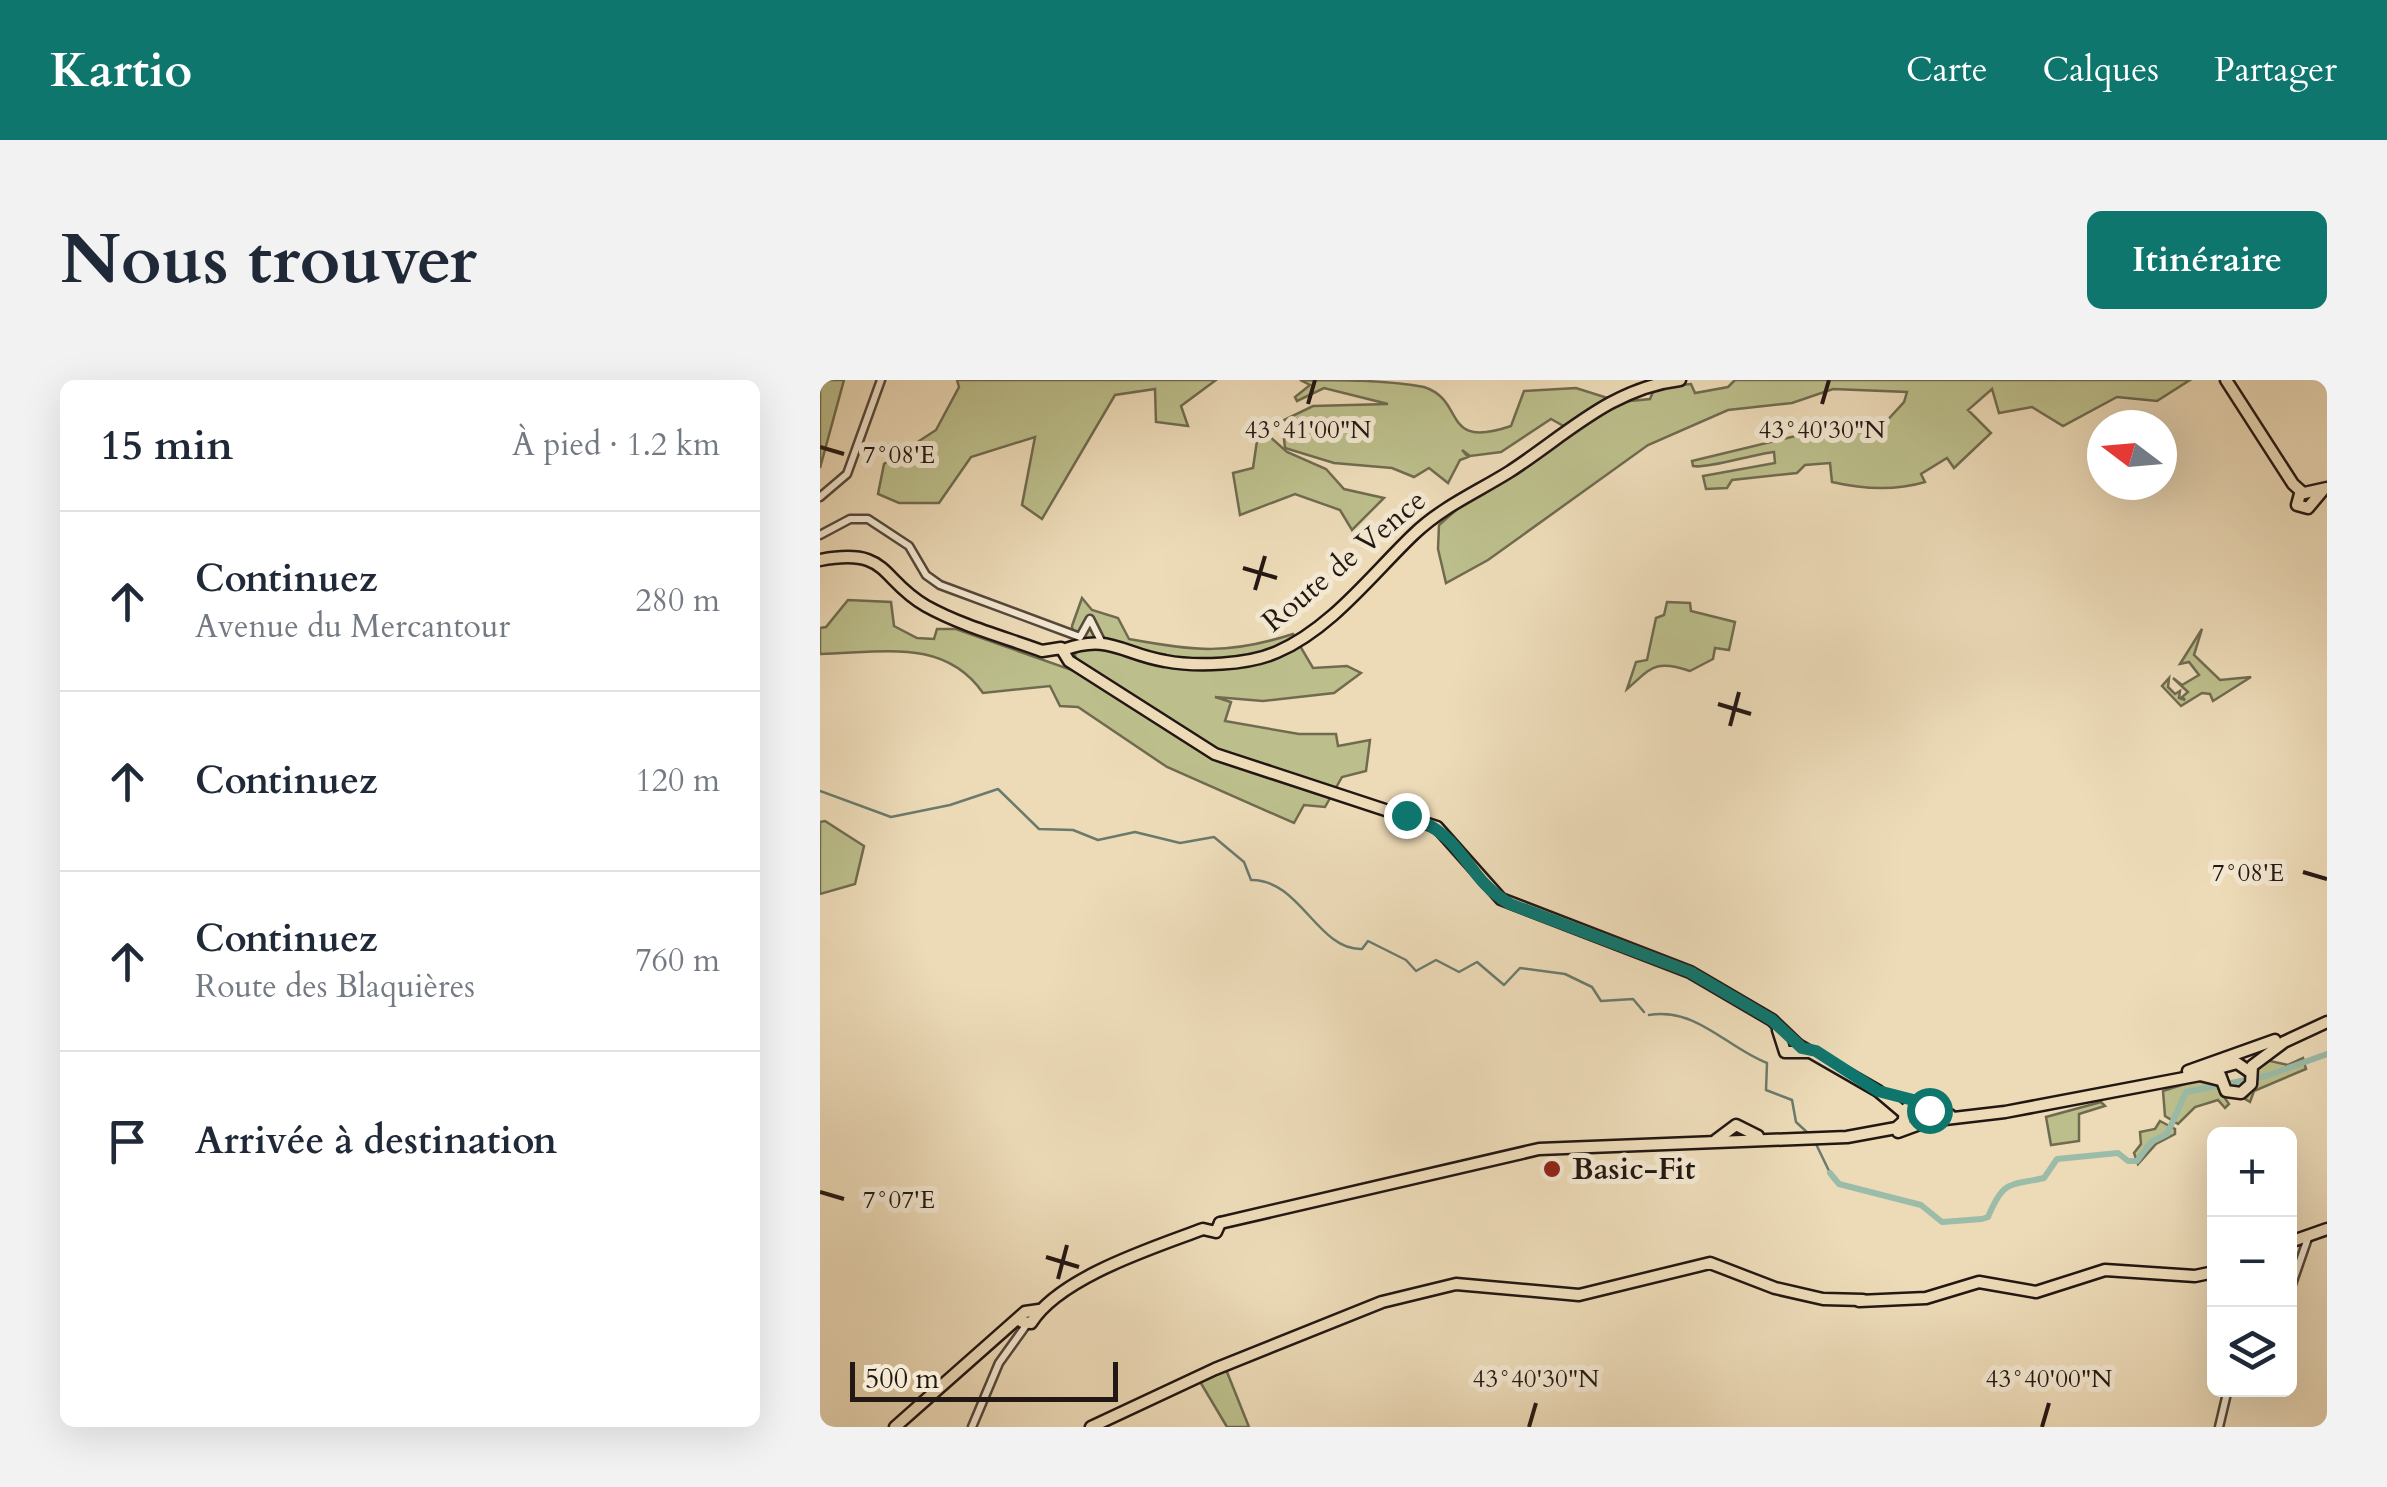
<!DOCTYPE html>
<html lang="fr">
<head>
<meta charset="utf-8">
<style>
	:root { --surface:#fff; --page:#f2f2f3; --text:#1f2937; --muted:#747a83; --line:#e0e1e3; --accent:#0f766e }
	body { margin:0; font-family:Cardo,serif; background:var(--page); color:var(--text) }
	.controls { position:absolute; right:30px; bottom:30px; display:grid; overflow:hidden; border-radius:15px; box-shadow:0 10px 40px #0002 }
	.controls button { width:90px; height:90px; display:grid; place-items:center; padding:0; border:0; border-bottom:2px solid var(--line); background:var(--surface); color:var(--text); font:50px sans-serif }
	.compass { position:absolute; left:1267px; top:30px; width:90px; height:90px; border-radius:50%; background:var(--surface); box-shadow:0 10px 40px #0002; rotate:286deg }
	.scale { position:absolute; left:30px; bottom:25px; width:268px; box-sizing:border-box; padding-left:10px; border:5px solid #231713; border-top:0; font-size:28px; line-height:35px; white-space:nowrap; color:#231713; -webkit-text-stroke:8px #f3e8d1; paint-order:stroke }
	.stop { position:absolute; width:30px; height:30px; margin:-22px; border:8px solid #0f766e; border-radius:50%; background:#fff }
	.stop.end { background:#0f766e; border-color:#fff; box-shadow:0 2px 10px #0008 }
	.list { margin:0; padding:0; list-style:none }
	h2 { display:flex; justify-content:space-between; align-items:center; height:130px; margin:0; padding:0 40px; font-size:42px }
	h2 small { font-size:32px; font-weight:400; color:var(--muted) }
	.list li { display:grid; grid-template-columns:65px 1fr auto; gap:30px; align-items:center; box-sizing:border-box; height:180px; padding:0 40px; border-top:2px solid var(--line) }
	.list b { display:block; font-size:38px; white-space:nowrap }
	.list p { margin:0; font-size:32px; white-space:nowrap; color:var(--muted) }
	.list em { font-size:32px; font-style:normal; color:var(--muted) }
	.icon { flex:none; width:55px; height:55px; fill:none; stroke:currentColor; stroke-width:2; stroke-linecap:round; stroke-linejoin:round }
	.map { position:relative; flex:none; width:1507px; height:1047px; overflow:hidden; border-radius:15px }
	header { display:flex; align-items:center; gap:60px; box-sizing:border-box; height:140px; padding:0 50px; background:var(--accent); color:#fff }
	header strong { font-size:48px }
	nav { display:flex; gap:55px; margin-inline-start:auto; font-size:35px }
	.intro { display:flex; align-items:center; justify-content:space-between; box-sizing:border-box; height:240px; padding:0 60px }
	h1 { margin:0; font-size:70px }
	.button { padding:25px 45px; border-radius:15px; background:var(--accent); color:#fff; font-size:35px; font-weight:700 }
	main { display:flex; gap:60px; padding:0 60px }
	aside { flex:1; background:var(--surface); border-radius:15px; box-shadow:0 10px 40px #0002 }
	.map>svg:first-child { display:block }
</style>
</head>
<body>
<header>
<strong>Kartio</strong>
<nav><a>Carte</a><a>Calques</a><a>Partager</a></nav>
</header>
<div class="intro"><h1>Nous trouver</h1><a class="button">Itinéraire</a></div>
<main>
<aside>
<h2>15 min<small>À pied · 1.2 km</small></h2>
<ul class="list">
<li><svg class="icon" aria-label="ahead" viewBox="0 0 24 24"><path d="M12 20V5M6 11l6-6 6 6"/></svg><div><b>Continuez</b><p>Avenue du Mercantour</p></div><em>280 m</em></li>
<li><svg class="icon" aria-label="ahead" viewBox="0 0 24 24"><path d="M12 20V5M6 11l6-6 6 6"/></svg><div><b>Continuez</b></div><em>120 m</em></li>
<li><svg class="icon" aria-label="ahead" viewBox="0 0 24 24"><path d="M12 20V5M6 11l6-6 6 6"/></svg><div><b>Continuez</b><p>Route des Blaquières</p></div><em>760 m</em></li>
<li><svg class="icon" aria-label="arrive" viewBox="0 0 24 24"><path d="M6 21V4h12l-3 4 3 4H6"/></svg><div><b>Arrivée à destination</b></div></li>
</ul>
</aside>
<div class="map">
<svg width="1507" height="1047" viewBox="0 0 1507 1047">
	<rect width="100%" height="100%" fill="#eddbb8"/>
	<filter id="stains"><feTurbulence type="fractalNoise" baseFrequency=".002" numOctaves="4"/><feColorMatrix values="0 0 0 0 .2 0 0 0 0 .09 0 0 0 0 .02 0 0 0 .5 -.17"/></filter>
	<radialGradient id="worn" r=".72"><stop offset=".6" stop-color="#630" stop-opacity="0"/><stop offset="1" stop-color="#630" stop-opacity=".3"/></radialGradient>
	<g fill="#bcbf8c" stroke="#706b50" stroke-width="2.5">
		<path d="M0 0H24L0 88Z"/>
		<path d="M137 0H396L361 26 368 46 336 42 335 9 295 15 222 139 202 125 215 57 151 77 119 123H79L58 114 64 84 116 50 139 7Z"/>
		<path d="M480 0C520 0 565 0 604 7 647 21 620 70 691 46L704 11 756 8 800 22 830 19 835 7 871 4 875 13 908 7 915 0H1370L1337 21 1297 17 1243 46 1212 27 1179 33 1172 9 1148 30 1171 53 1134 88 1127 78 1101 94 1105 102C1075 111 1042 109 1012 102L1010 83 985 85 977 93 912 100 907 108 886 109 883 96 955 83 954 72C934 74 887 89 873 86L872 81 988 53 1024 55 1063 45 1084 22 1087 12 1013 9 972 23 908 30 828 65 668 180 626 203 618 169 619 145 659 110 747 48 731 39 681 72 650 76 642 70 648 77 640 80 628 103 609 88 594 97 572 88 514 83 465 68 462 41 493 26 568 24 504 8 477 21 475 17 490 5Z"/>
		<path d="M439 47 467 72 506 89 524 109 564 118 532 150 520 130 475 114 420 135 413 93 433 88Z"/>
		<path d="M262 218 272 230 298 238 309 259C375 271 408 275 473 254L493 288 527 286 541 293 514 313 443 321 395 317 411 322 405 341 479 354H516L518 366 550 360 546 391 522 397 505 427 484 425 474 443 347 387 258 327 240 326 230 306 163 313C124 257 60 273 0 274V248L6 247 28 220 71 222 74 246 97 258 114 259 117 249H136L257 292 252 246Z"/>
		<path d="M847 222 870 223 871 231 915 242 909 270 895 268 893 279 870 291C833 278 830 290 807 309L816 282 827 280 836 238 844 235Z"/>
		<path d="M1382 249 1374 275 1400 300 1431 297 1393 321 1390 314 1382 313 1361 326 1342 306 1349 298 1348 307 1355 314 1360 311 1359 318 1365 320 1362 317 1368 312 1353 298 1362 305 1379 295 1369 282 1360 284Z"/>
		<path d="M5 441 44 466 35 504 0 514V442Z"/>
		<path d="M1483 678 1486 689 1434 711 1430 722 1425 719 1434 708 1435 690 1446 680 1468 685Z"/>
		<path d="M1380 699 1394 702 1409 724 1405 728 1398 720 1375 727 1358 744 1345 736 1343 711Z"/>
		<path d="M1281 722 1285 726 1259 734V761L1231 765 1226 737Z"/>
		<path d="M1340 741 1355 749V754L1336 764 1318 784 1314 773 1321 764 1320 752 1335 749Z"/>
		<path d="M405 987 429 1047H407L379 1000Z"/>
	</g>
	<g fill="none" stroke-linecap="round" stroke-linejoin="round">
		<g stroke="#6a7a6d" stroke-width="2.5">
			<path d="M0 411 71 437 130 425 178 409 219 449 253 450 278 460 315 452 360 463 394 457 424 482 431 500C480 499 498 571 542 569L548 561 586 580 596 591 616 580 639 592 657 582 684 605 700 588 745 594 772 607 781 621 813 619 824 632"/>
			<path d="M829 635C876 627 906 667 947 683L946 710 972 720 976 742 990 755"/>
			<path d="M996 764 1010 793"/>
		</g>
		<path stroke="#9abca9" stroke-width="6" d="M1010 793 1019 804 1101 825 1122 842 1162 839 1168 837C1184 799 1189 806 1224 798L1237 779 1298 773 1308 781H1317L1331 762 1347 754 1366 712 1446 696 1507 674"/>
		<defs>
			<g id="minor">
				<path d="M0 117 27 94 61 0"/>
				<path d="M0 155 30 139H48L89 166 106 195 120 205 260 257 270 239 281 261"/>
				<path d="M1470 910 1488 858"/>
				<path d="M152 1047 179 983 207 944"/>
				<path d="M1399 1047 1408 1009"/>
			</g>
			<g id="major">
				<path d="M1406 0 1473 104 1483 113"/>
				<path d="M1503 110 1488 128 1477 125 1480 114 1507 108"/>
				<path d="M0 180C70 167 59 199 106 226 142 246 184 257 222 271L241 268 249 281 395 374 617 447 681 519 870 592 952 640 978 665"/>
				<path d="M243 270C289 253 302 274 345 281 376 287 428 285 457 272 511 249 553 193 594 154 622 127 657 112 689 92 745 56 791 8 860 0"/>
				<path d="M958 650 965 672H988"/>
				<path d="M978 665 1058 711 1084 733"/>
				<path d="M1368 691 1455 660"/>
				<path d="M1388 691 1417 683 1430 692"/>
				<path d="M1400 695 1406 711 1421 713 1431 704 1432 686 1464 662 1507 642"/>
				<path d="M1109 731 1130 735"/>
				<path d="M1084 738 1086 729 1095 722 1104 724 1110 734"/>
				<path d="M1078 752 1108 741 1185 732 1380 695 1400 700"/>
				<path d="M896 760 916 745 938 756"/>
				<path d="M400 843 719 769 1027 757 1076 748 1085 740"/>
				<path d="M1470 862 1507 849"/>
				<path d="M1039 921 1106 918 1159 902 1216 912 1285 890 1375 896 1394 892"/>
				<path d="M202 942 211 943C240 897 333 868 383 849L396 852 400 843"/>
				<path d="M75 1047 205 932 219 930"/>
				<path d="M271 1047 395 989 562 922 636 904 759 915 890 883 955 908 1003 919 1043 920"/>
			</g>
		</defs>
		<use href="#minor" stroke="#56483c" stroke-width="11"/>
		<use href="#major" stroke="#231713" stroke-width="15"/>
		<use href="#minor" stroke="#f3e8d1" stroke-width="6"/>
		<use href="#major" stroke="#eddbb8" stroke-width="10"/>
	</g>
	<g fill="none" stroke-linecap="round" stroke-linejoin="round">
		<path stroke="#0f766e" stroke-width="12" d="M586 435C647 455 643 497 690 524L870 592 952 640 982 668 996 671 1058 711 1101 722 1109 730"/>
	</g>
	<path fill="none" stroke="#231713" stroke-width="4" d="M488 24 495 0M1002 24 1009 0M0 67 24 74M423 188 457 198M435 210 445 176M898 324 931 334M910 346 919 312M1483 492 1507 499M0 812 24 819M226 877 259 887M238 899 247 865M709 1047 716 1023M1222 1047 1229 1023"/>
	<circle fill="#8f2418" stroke="#f3e8d1" stroke-width="4" cx="732" cy="789" r="10"/>
	<g text-anchor="middle" dominant-baseline="central" stroke-width="10" stroke-linejoin="round" paint-order="stroke">
		<g font-size="30" fill="#231713" stroke="#f3e8d1">
			<text transform="translate(524 181) rotate(-40)">Route de Vence</text>
		</g>
		<g font-size="30" font-weight="bold" fill="#231713" stroke="#f3e8d1" text-anchor="start">
			<text x="752" y="789">Basic-Fit</text>
		</g>
	</g>
	<g font-size="25" text-anchor="middle" fill="#231713" stroke="#f3e8d1" stroke-width="10" stroke-linejoin="round" paint-order="stroke">
		<text x="488" y="58">43°41'00"N</text>
		<text x="1002" y="58">43°40'30"N</text>
		<text x="79" y="83">7°08'E</text>
		<text x="1428" y="501">7°08'E</text>
		<text x="79" y="828">7°07'E</text>
		<text x="716" y="1007">43°40'30"N</text>
		<text x="1229" y="1007">43°40'00"N</text>
	</g>
	<rect width="100%" height="100%" filter="url(#stains)"/>
	<rect width="100%" height="100%" fill="url(#worn)"/>
</svg>
<div class="controls">
<button>+</button>
<button>−</button>
<button><svg class="icon" aria-label="layers" viewBox="0 0 24 24"><path d="M12 4l9 5-9 5-9-5zM3 14l9 5 9-5"/></svg></button>
</div>
<svg class="compass" viewBox="-18 -18 36 36"><path d="M0-13l5 13h-10z" fill="#e53935"/><path d="M0 13l5-13h-10z" fill="#747a83"/></svg>
<div class="scale">500 m</div>
<div class="stop" style="left:1109px;top:730px"></div>
<div class="stop end" style="left:586px;top:435px"></div>
</div>
</main>
</body>
</html>
